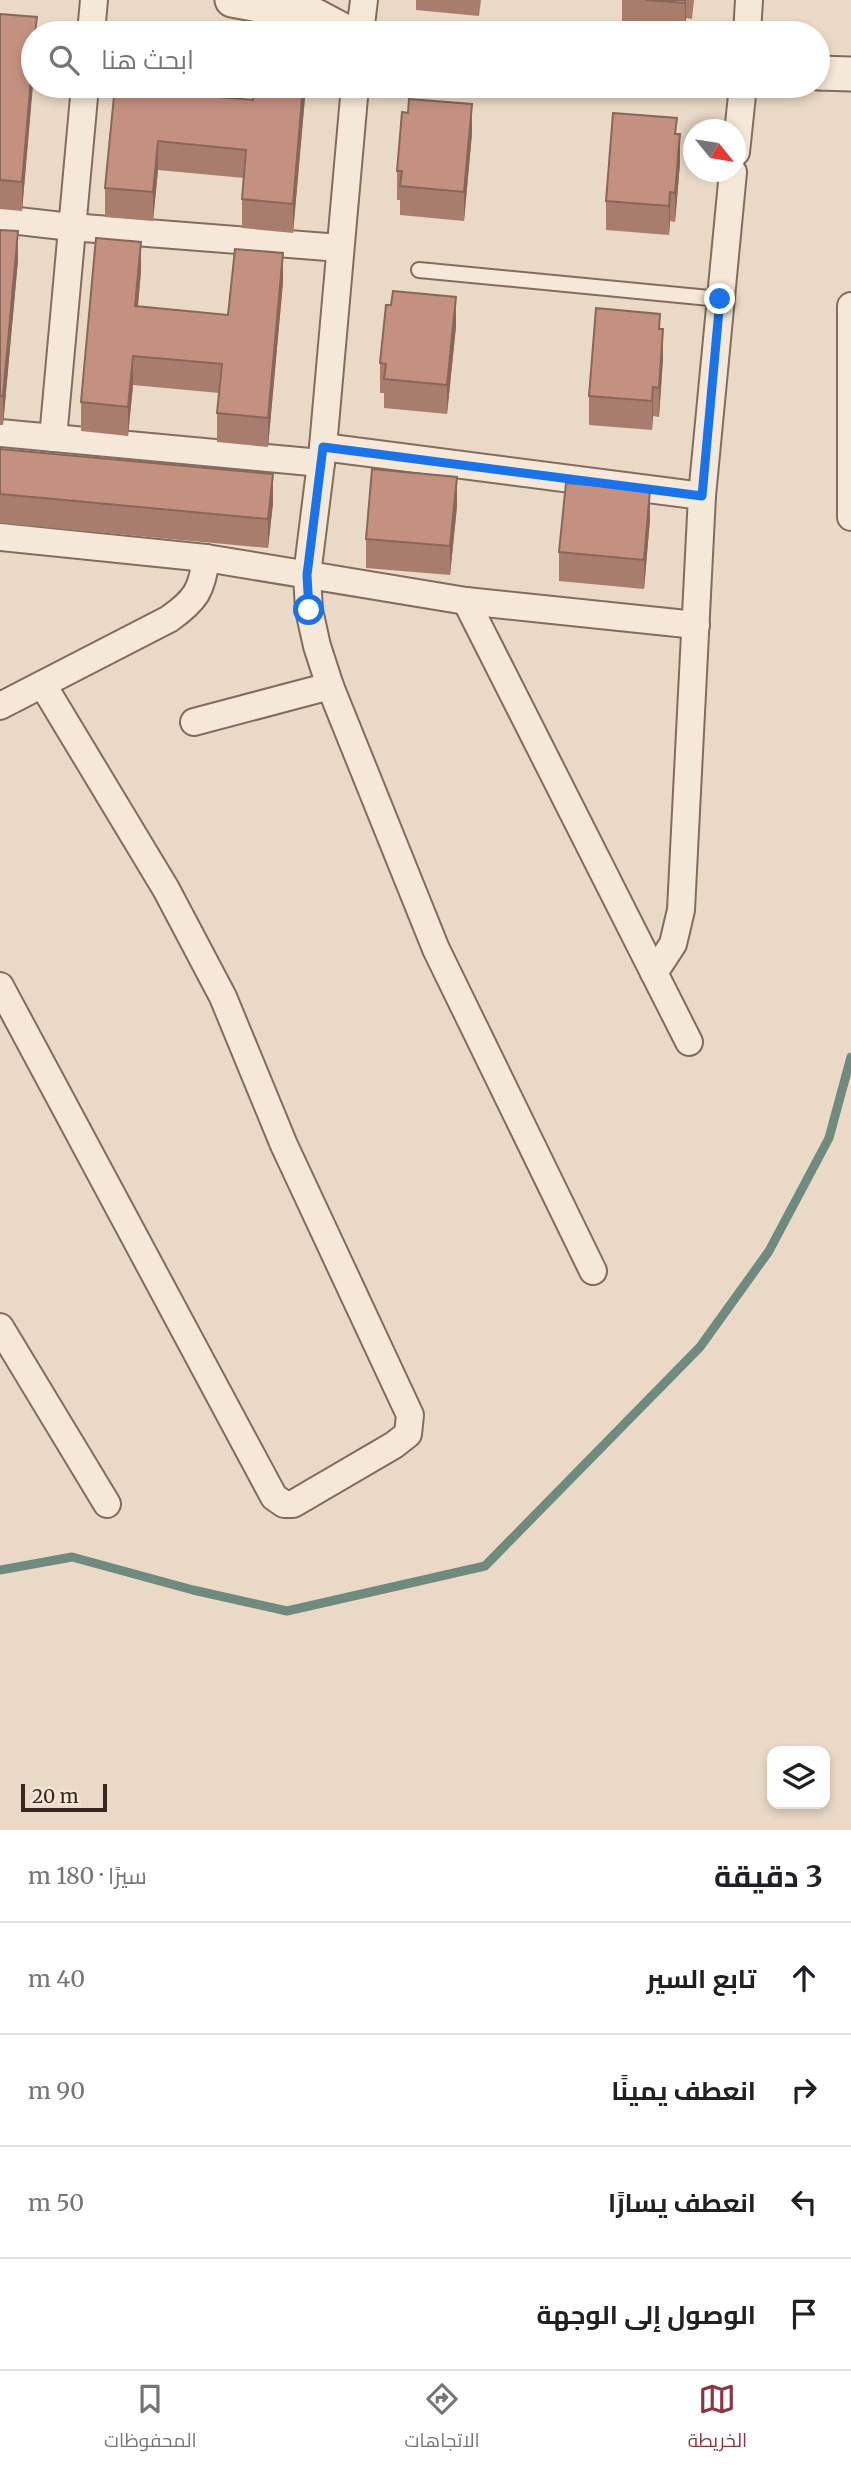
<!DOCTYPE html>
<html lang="ar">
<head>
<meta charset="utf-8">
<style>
	:root { --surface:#fff; --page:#f6f6f6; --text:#202124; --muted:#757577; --line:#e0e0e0; --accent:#8c3443 }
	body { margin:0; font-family:Merriweather,Cairo,serif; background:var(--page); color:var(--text); direction:rtl }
	.controls { position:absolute; right:21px; bottom:21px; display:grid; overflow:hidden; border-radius:14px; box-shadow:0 4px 10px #0003 }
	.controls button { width:63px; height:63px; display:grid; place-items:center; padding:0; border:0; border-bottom:2px solid var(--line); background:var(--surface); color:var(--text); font:35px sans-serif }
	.compass { position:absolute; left:683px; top:119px; width:63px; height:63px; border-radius:50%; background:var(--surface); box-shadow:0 4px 10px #0003; rotate:120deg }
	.scale { position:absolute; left:21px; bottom:18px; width:86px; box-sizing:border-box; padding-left:7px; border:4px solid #352720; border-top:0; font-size:19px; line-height:24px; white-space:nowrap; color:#352720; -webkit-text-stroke:5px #f2e5d5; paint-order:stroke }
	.stop { position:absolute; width:21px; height:21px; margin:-16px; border:5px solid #1a73e8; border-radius:50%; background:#fff }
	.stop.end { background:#1a73e8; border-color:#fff; box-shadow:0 2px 7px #0008 }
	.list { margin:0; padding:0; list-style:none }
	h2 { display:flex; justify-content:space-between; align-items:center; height:91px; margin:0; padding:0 28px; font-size:30px }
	h2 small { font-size:23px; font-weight:400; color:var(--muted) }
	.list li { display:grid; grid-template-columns:46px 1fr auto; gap:21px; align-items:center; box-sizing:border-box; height:112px; padding:0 28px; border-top:2px solid var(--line) }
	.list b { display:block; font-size:26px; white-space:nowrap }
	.list em { font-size:23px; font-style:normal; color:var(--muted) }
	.icon { flex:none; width:38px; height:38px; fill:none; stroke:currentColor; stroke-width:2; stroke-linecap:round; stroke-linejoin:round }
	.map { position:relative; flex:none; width:851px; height:1830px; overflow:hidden; direction:ltr }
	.search { position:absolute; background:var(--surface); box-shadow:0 4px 10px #0003; left:21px; right:21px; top:21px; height:77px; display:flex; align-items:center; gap:18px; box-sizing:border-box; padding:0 24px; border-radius:38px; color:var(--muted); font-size:26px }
	.sheet { height:539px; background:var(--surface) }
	nav { display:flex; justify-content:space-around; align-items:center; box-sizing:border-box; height:98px; border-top:2px solid var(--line); background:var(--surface); font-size:19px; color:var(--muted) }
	nav a { display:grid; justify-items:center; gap:4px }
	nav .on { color:var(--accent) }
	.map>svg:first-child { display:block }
</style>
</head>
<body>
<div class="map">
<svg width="851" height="1830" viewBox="0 0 851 1830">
	<rect width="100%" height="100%" fill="#ead9c7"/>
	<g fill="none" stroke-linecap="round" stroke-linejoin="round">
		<path stroke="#6f8b80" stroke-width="9" d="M0 1570 72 1557 193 1590 287 1611 485 1566 700 1347 769 1251 829 1138 851 1057"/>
		<defs>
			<path id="service" d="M419 270 720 299"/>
			<g id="minor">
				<path d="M91 33 94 0"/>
				<path d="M360 33 364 0"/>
				<path d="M747 33 749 0"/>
				<path d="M355 86 323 447 307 575 309 610 317 646 330 686 436 949 593 1271"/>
				<path d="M736 152 743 86"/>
				<path d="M0 219 71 227 340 248"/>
				<path d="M851 306V517"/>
				<path d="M0 433 321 463"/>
				<path d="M53 438 85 86"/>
				<path d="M323 447 702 496"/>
				<path d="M0 537 206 558 466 601 696 625"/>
				<path d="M466 601 689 1042"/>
				<path d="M0 706 169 619C196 600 202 590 206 558"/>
				<path d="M194 722 330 686"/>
				<path d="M654 973 673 944 681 910 702 496 733 172"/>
				<path d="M0 986 274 1497 284 1504H293L394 1445 408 1434 410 1415 284 1145 223 997 166 889 43 685"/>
				<path d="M0 1327 107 1504"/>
			</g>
			<g id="tertiary">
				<path d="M232 0 316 16 348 33"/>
				<path d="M818 73 851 74"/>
			</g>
		</defs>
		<use href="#service" stroke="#836c5e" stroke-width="18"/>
		<use href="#minor" stroke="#836c5e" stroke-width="30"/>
		<use href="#tertiary" stroke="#836c5e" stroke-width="37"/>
		<use href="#service" stroke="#f5e8d9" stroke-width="14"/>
		<use href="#minor" stroke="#f5e8d9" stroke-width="26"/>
		<use href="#tertiary" stroke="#f5e8d9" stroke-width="33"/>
	</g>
	<g fill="#a97d6e">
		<path d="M416 0H481L479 16 416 10Z"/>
		<path d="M622 0H694L692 19 686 18 685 32 622 27Z"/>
		<path d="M0 14 37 33 22 211 0 209Z"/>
		<path d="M306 86 293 233 242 228V199L244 178 158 170 153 221 105 217V188L162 92 253 100Z"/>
		<path d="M472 133 464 221 400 215V200H397V171Z"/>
		<path d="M677 134 680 163 675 222 670 221 669 235 606 230V201Z"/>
		<path d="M0 230 18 260 3 425H0Z"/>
		<path d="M141 271 138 306 228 315 283 282 268 447 217 442V413L219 393 133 385 128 436 81 431V402Z"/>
		<path d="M456 326 447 414 384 408V393H380V363Z"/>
		<path d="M660 329 663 358 659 417 653 416 652 430 589 425V396Z"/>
		<path d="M0 449 273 503 268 548 0 523Z"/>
		<path d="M457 506 450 575 366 568V539Z"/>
		<path d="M650 519 644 589 559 581V552Z"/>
	</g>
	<g fill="#89665a">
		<path d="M685 0H686V18L685 32Z"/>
		<path d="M33 56V85L22 211V182Z"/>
		<path d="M303 86H306L293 233V204Z"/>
		<path d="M472 104V133L464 221V192Z"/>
		<path d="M680 134V163L675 222V193Z"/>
		<path d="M158 141V170L153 221V192Z"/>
		<path d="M670 192V221L669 235V206Z"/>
		<path d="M18 231V260L3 425V396Z"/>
		<path d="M141 242V271L135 335V306Z"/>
		<path d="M283 253V282L268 447V418Z"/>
		<path d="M456 297V326L447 414V385Z"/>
		<path d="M663 329V358L659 417V388Z"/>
		<path d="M133 356V385L128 436V407Z"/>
		<path d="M653 387V416L652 430V401Z"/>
		<path d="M273 474V503L268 548V519Z"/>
		<path d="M457 477V506L450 575V546Z"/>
		<path d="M650 490V519L644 589V560Z"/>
	</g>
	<g fill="#c49180" stroke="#89665a" stroke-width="2">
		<path d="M646 0H685V3Z"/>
		<path d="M0 14 37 17 35 33H33V56L22 182 0 180Z"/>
		<path d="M121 24 165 28V33H120Z"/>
		<path d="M115 86H160V92L253 100 254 86H303L293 204 242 199 246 150 158 141 153 192 105 188Z"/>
		<path d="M409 99 472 104 464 192 400 186 402 171H397L402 112 408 113Z"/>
		<path d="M613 113 677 118 675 134H680L675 193 670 192 669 206 606 201Z"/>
		<path d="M0 230 18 231 3 396H0Z"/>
		<path d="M96 238 141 242 135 306 228 315 235 249 283 253 268 418 217 413 222 364 133 356 128 407 81 402Z"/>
		<path d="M393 291 456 297 447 385 384 379 386 364 380 363 386 305H391Z"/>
		<path d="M596 308 660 314 659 329H663L659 388 653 387 652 401 589 396Z"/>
		<path d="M0 449 273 474 268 519 0 494Z"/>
		<path d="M372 469 457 477 450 546 366 539Z"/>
		<path d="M566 483 650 490 644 560 559 552Z"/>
	</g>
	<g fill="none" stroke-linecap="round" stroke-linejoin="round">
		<path stroke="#1a73e8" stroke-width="9" d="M309 610 307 575 323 447 702 496 720 299"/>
	</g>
</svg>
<div class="controls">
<button><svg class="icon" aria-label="layers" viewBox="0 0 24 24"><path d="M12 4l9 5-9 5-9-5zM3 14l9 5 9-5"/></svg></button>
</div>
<svg class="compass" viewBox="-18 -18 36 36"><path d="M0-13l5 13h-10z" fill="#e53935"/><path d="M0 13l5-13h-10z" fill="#757577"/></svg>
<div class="scale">20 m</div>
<div class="stop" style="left:309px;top:610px"></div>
<div class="stop end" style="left:720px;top:299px"></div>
<div class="search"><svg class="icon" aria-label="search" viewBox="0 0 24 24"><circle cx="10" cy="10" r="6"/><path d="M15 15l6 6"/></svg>ابحث هنا</div>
</div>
<section class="sheet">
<h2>3 دقيقة<small>سيرًا · 180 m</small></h2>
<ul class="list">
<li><svg class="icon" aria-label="ahead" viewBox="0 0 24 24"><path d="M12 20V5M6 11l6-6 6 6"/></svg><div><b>تابع السير</b></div><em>40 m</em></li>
<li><svg class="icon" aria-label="right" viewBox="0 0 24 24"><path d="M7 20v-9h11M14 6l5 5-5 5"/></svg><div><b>انعطف يمينًا</b></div><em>90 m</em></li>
<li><svg class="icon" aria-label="left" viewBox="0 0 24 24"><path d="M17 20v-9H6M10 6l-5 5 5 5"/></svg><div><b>انعطف يسارًا</b></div><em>50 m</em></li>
<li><svg class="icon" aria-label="arrive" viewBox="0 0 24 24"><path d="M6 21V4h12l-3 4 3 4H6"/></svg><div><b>الوصول إلى الوجهة</b></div></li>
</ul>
</section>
<nav>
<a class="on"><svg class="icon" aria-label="map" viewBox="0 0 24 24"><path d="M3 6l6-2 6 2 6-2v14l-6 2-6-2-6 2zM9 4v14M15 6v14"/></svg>الخريطة</a>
<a><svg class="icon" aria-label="directions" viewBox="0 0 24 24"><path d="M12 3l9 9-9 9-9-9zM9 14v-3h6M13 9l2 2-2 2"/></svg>الاتجاهات</a>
<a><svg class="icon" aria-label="saved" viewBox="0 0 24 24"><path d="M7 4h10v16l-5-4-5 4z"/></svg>المحفوظات</a>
</nav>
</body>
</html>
